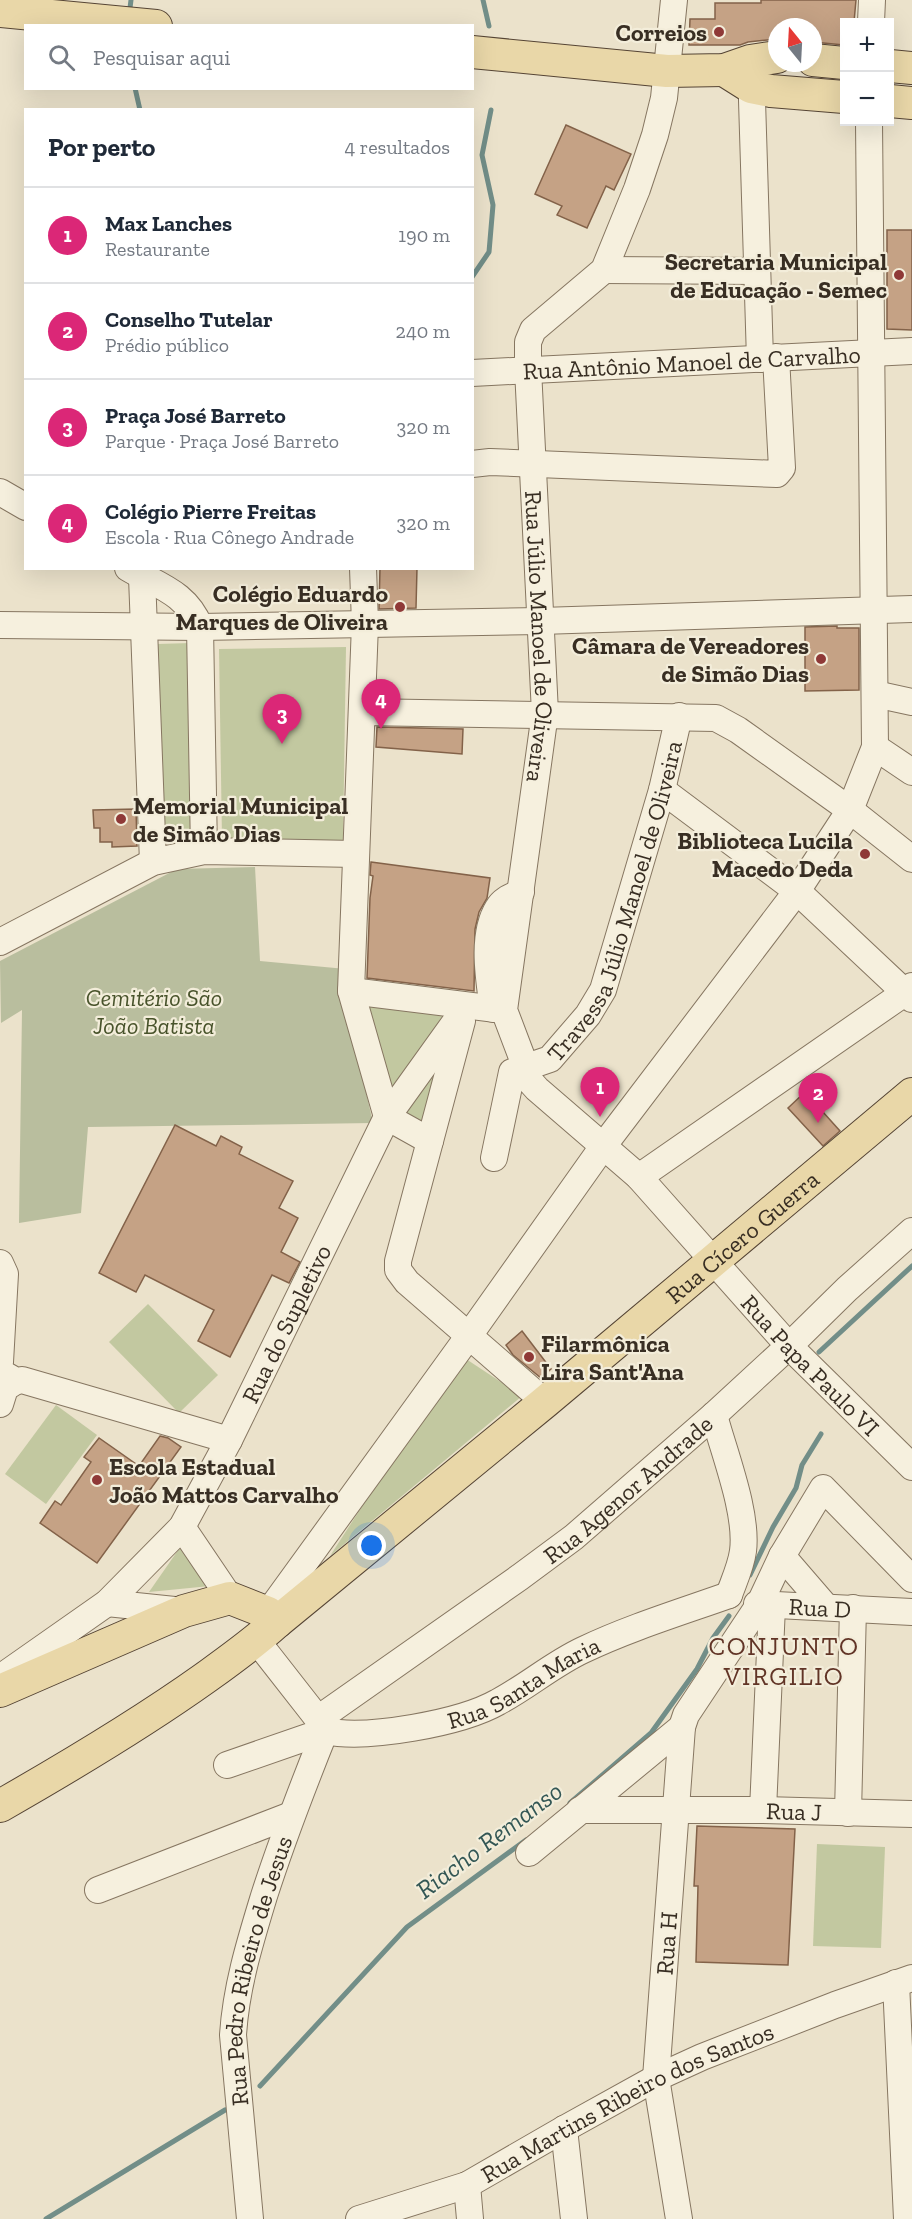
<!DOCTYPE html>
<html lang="pt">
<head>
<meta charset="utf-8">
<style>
	:root { --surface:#fff; --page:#f2f2f3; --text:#1f2937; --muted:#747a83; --line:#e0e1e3; --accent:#db2777 }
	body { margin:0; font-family:"Zilla Slab",serif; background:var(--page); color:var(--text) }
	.controls { position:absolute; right:18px; top:18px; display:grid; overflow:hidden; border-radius:0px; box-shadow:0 6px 24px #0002 }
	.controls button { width:54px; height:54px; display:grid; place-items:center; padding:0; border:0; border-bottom:2px solid var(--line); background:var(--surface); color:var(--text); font:30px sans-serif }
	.compass { position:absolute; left:768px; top:18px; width:54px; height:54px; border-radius:50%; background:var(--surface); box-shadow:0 6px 24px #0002; rotate:342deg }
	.you { position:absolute; left:372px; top:1546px; width:21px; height:21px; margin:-15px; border:4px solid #fff; border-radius:50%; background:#1a73e8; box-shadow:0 0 0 9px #1a73e833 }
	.badge { display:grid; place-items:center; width:39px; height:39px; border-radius:50%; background:var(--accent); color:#fff; font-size:20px; font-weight:700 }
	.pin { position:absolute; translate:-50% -50px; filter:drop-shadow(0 2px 3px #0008) }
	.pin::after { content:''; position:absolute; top:32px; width:21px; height:18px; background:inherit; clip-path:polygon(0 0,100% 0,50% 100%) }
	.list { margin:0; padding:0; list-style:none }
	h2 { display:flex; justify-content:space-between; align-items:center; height:78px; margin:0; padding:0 24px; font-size:26px }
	h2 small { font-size:20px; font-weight:400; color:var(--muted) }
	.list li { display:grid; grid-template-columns:39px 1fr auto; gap:18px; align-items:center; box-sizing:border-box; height:96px; padding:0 24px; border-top:2px solid var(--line) }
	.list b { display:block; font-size:22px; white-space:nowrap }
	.list p { margin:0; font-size:20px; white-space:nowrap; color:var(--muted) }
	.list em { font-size:20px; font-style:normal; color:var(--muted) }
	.icon { flex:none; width:33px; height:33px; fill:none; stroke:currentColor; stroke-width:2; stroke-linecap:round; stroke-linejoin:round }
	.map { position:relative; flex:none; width:912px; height:2219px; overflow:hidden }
	.search { position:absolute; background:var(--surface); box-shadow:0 6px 24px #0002; left:24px; top:24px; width:450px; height:66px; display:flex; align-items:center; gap:15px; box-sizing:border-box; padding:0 21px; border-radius:0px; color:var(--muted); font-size:22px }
	.panel { position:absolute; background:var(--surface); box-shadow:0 6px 24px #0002; left:24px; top:108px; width:450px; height:462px; border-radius:0px }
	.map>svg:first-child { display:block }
</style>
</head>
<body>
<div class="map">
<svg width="912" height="2219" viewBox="0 0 912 2219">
	<rect width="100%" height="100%" fill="#ebe2cb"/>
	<g fill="#c2c8a0">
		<path d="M191 643 193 841 166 844 157 644Z"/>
		<path d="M346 647 343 841 222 839 219 649Z"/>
		<path d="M366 1001 446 1010 394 1093H384Z"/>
		<path d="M441 1049 428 1127 403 1112Z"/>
		<path d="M148 1304 218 1375 179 1413 109 1342Z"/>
		<path d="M460 1355 522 1396 330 1556Z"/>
		<path d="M56 1405 97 1435 46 1504 5 1474Z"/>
		<path d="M181 1546 210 1586 149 1592Z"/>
		<path d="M817 1844 885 1847 881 1948 813 1946Z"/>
	</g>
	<path fill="#b9be9e" d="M255 867 260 961 346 969 343 990 373 1123 88 1127 81 1213 19 1223 22 1010 1 1023 0 961 177 869Z"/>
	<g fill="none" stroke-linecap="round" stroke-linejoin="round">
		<g stroke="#728e88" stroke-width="5">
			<path d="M483 0 489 26"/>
			<path d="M130 8 131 0"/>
			<path d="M135 88 140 110"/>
			<path d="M472 277 489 252 493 205 482 155 491 110"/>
			<path d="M819 1352 912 1266"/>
			<path d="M750 1575 773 1527 796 1488 802 1465 821 1434"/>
			<path d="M570 1803 651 1733 697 1669 713 1638 729 1616"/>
			<path d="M260 2086 407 1927 526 1840"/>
			<path d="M46 2219 225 2110"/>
		</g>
	</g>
	<g fill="#c5a285" stroke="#836249" stroke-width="1.5">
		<path d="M761 0H856L854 22H844V45L813 42V27H777V39L748 42 740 45H689L690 19H715V3H761Z"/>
		<path d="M566 125 631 154 614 190 606 186 587 228 557 215 562 206 535 194Z"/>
		<path d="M887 230H912V330L887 329Z"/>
		<path d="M380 568H417L416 608 379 609Z"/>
		<path d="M837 626V628H859V690L805 691V627Z"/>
		<path d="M377 727 463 729 462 754 376 747Z"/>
		<path d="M136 809 137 846 112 847V842H100V828H94L93 810Z"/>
		<path d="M371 862 490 878 487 898 479 912 475 929 474 991 367 978 370 898 373 876 370 875Z"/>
		<path d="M805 1092 840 1131 823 1146 788 1108Z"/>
		<path d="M175 1125 216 1146 221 1136 242 1147 239 1154 293 1181 279 1208 298 1218 281 1252 300 1262 289 1283 272 1275 230 1357 198 1341 214 1310 145 1275 136 1292 99 1273Z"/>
		<path d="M522 1331 551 1369 541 1378 513 1355 506 1345Z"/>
		<path d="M160 1436 168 1438 181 1447 97 1563 40 1523 55 1501 61 1505 91 1462 84 1457 99 1438 139 1466Z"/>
		<path d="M697 1826 795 1829 788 1965 696 1962 698 1886H694Z"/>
	</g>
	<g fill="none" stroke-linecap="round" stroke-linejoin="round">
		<defs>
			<g id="minor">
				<path id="s1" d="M674 0 664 98 655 135 637 189 604 270 533 330 528 342V369L545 713 504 1010 526 1068 528 1079 537 1089 639 1177 789 1346 912 1467"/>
				<path d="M871 22 872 0"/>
				<path d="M751 68 760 359"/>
				<path d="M604 270 757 271"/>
				<path id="s2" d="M472 373 912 351"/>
				<path d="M472 464 490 462 777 474 782 468 776 357"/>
				<path d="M0 492 26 507"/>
				<path d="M128 568C158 586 186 592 200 627L204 851"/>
				<path d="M363 568 365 624 351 991 387 1117 430 1141"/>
				<path d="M142 577 153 862"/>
				<path d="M0 625 200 627 541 621 912 609"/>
				<path d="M875 694 912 702"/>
				<path d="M362 712 716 718 738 730 850 810 912 859"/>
				<path d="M875 747 912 772"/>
				<path d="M662 790 797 891 912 999"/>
				<path d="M0 942 153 862 204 851 355 854"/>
				<path d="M351 991 504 1010"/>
				<path d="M493 1009C489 979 481 935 498 908 503 899 513 896 521 892"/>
				<path d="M462 1021 398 1261V1270L407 1282 545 1402"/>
				<path id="s3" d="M494 1158 512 1072 550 1059 588 1015 603 990 662 790 679 716"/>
				<path d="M639 1177 906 992 912 986"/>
				<path d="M0 1263 5 1274 0 1362"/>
				<path d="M0 1372 16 1381 22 1380 229 1440"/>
				<path d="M0 1404 5 1388 16 1381"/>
				<path d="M714 1415C724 1453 748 1513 743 1551 741 1566 734 1581 729 1595"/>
				<path d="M182 1527 230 1598"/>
				<path d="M782 1556 826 1607"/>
				<path d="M107 1603 184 1611"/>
				<path id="s4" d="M757 1604 912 1612"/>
				<path d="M268 1613 468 1337 604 1145 797 891 850 810 875 747 869 122"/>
				<path id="s5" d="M257 1641 318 1719 325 1731C367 1740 461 1723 498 1702 528 1686 553 1664 583 1650 629 1628 681 1612 729 1595"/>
				<path id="s6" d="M0 1678 107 1603 182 1527 229 1440 387 1117 466 1007"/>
				<path id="s7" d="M318 1719 520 1577 574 1537 714 1415 789 1346 847 1289 912 1231"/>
				<path d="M227 1765 325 1731"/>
				<path id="s8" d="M580 1810H763L912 1814"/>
				<path d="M763 1810 772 1606"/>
				<path d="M848 1813 853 1608"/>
				<path d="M529 1853 682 1727"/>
				<path d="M98 1890 291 1815"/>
				<path d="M896 1983 907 2219"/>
				<path d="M564 2129 574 2219"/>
				<path d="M467 2185 470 2219"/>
				<path id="s9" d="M250 2219 233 2035C236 1987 250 1942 264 1896 282 1840 303 1786 325 1731"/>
				<path id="s10" d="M359 2219 467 2185 564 2129 656 2078 702 2057 835 2005 912 1978"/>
				<path id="s11" d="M679 2219 656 2078 682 1727 686 1715 759 1605 782 1556 823 1488 912 1579"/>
			</g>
			<g id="major">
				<path d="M0 11 156 26"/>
				<path d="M472 52 667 71 724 70 750 61 777 57"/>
				<path d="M813 60 844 63"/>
				<path d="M890 66 912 68"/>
				<path d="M724 70 751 87 771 91 844 97"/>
				<path d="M890 101 912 103"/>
				<path id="s12" d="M277 1622 545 1402 912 1094"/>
				<path d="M0 1691 184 1611 230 1598 268 1613 277 1622C254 1643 230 1660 205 1678 139 1725 70 1766 0 1806"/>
			</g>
		</defs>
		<use href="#minor" stroke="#867661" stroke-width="28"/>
		<use href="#major" stroke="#554434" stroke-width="34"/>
		<use href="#minor" stroke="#f6f0de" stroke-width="26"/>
		<use href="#major" stroke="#e9d7a8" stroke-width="32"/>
	</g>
	<g fill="#8f3937" stroke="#f3edda" stroke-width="2">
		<circle cx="719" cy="32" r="6"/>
		<circle cx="899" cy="275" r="6"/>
		<circle cx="400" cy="607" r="6"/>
		<circle cx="821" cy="659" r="6"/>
		<circle cx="121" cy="819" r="6"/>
		<circle cx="865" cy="854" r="6"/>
		<circle cx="529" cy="1357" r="6"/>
		<circle cx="97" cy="1480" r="6"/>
	</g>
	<g text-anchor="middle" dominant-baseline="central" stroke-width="4.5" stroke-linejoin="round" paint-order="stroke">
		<g font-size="24" font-weight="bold" fill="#382e23" stroke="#f3edda" text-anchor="end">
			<text x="707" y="32">Correios</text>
			<text x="887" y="261">Secretaria Municipal<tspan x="887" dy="28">de Educação - Semec</tspan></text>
			<text x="388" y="593">Colégio Eduardo<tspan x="388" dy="28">Marques de Oliveira</tspan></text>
			<text x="809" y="645">Câmara de Vereadores<tspan x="809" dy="28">de Simão Dias</tspan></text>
			<text x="133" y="805" text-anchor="start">Memorial Municipal<tspan x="133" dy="28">de Simão Dias</tspan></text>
			<text x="853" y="840">Biblioteca Lucila<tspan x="853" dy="28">Macedo Deda</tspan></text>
			<text x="541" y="1343" text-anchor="start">Filarmônica<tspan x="541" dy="28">Lira Sant'Ana</tspan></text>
			<text x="109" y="1466" text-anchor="start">Escola Estadual<tspan x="109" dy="28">João Mattos Carvalho</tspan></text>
		</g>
		<g font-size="24" fill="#382e23" stroke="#f3edda">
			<text stroke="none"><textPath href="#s2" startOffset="220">Rua Antônio Manoel de Carvalho</textPath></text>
			<text stroke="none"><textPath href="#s1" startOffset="682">Rua Júlio Manoel de Oliveira</textPath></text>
			<text stroke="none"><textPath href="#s3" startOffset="302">Travessa Júlio Manoel de Oliveira</textPath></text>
			<text stroke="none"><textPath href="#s12" startOffset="604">Rua Cícero Guerra</textPath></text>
			<text stroke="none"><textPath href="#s6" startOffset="466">Rua do Supletivo</textPath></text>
			<text stroke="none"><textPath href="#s1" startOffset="1534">Rua Papa Paulo VI</textPath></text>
			<text stroke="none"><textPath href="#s7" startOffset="386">Rua Agenor Andrade</textPath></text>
			<text stroke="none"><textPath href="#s4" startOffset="63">Rua D</textPath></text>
			<text stroke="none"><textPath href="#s5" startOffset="322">Rua Santa Maria</textPath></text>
			<text stroke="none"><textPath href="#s8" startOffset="214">Rua J</textPath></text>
			<text stroke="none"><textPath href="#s11" startOffset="278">Rua H</textPath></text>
			<text stroke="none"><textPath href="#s9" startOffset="252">Rua Pedro Ribeiro de Jesus</textPath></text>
			<text stroke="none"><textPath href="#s10" startOffset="294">Rua Martins Ribeiro dos Santos</textPath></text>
		</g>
		<g font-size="24" font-style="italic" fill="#48532b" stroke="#f3edda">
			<text x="154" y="997">Cemitério São<tspan x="154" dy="28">João Batista</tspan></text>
		</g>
		<g font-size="26" letter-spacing="1.5" fill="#613426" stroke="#f3edda">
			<text x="784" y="1646">CONJUNTO<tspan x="784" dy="30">VIRGILIO</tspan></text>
		</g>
		<g font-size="26" font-style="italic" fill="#335755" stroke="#f3edda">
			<text transform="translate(489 1840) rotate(-37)">Riacho Remanso</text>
		</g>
	</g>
</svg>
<div class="controls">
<button>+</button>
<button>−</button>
</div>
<svg class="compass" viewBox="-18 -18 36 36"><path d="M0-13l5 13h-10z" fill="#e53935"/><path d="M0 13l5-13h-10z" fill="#747a83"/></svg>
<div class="you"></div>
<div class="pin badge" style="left:600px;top:1117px">1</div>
<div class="pin badge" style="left:818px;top:1123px">2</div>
<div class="pin badge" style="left:282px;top:744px">3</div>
<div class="pin badge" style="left:381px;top:729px">4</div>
<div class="search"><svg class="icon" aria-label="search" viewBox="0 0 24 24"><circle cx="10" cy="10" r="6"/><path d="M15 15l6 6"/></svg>Pesquisar aqui</div>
<section class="panel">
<h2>Por perto<small>4 resultados</small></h2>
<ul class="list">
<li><span class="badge">1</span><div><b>Max Lanches</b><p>Restaurante</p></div><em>190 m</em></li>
<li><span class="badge">2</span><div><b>Conselho Tutelar</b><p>Prédio público</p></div><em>240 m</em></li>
<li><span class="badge">3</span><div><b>Praça José Barreto</b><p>Parque · Praça José Barreto</p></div><em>320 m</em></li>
<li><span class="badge">4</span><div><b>Colégio Pierre Freitas</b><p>Escola · Rua Cônego Andrade</p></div><em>320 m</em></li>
</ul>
</section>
</div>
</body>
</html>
